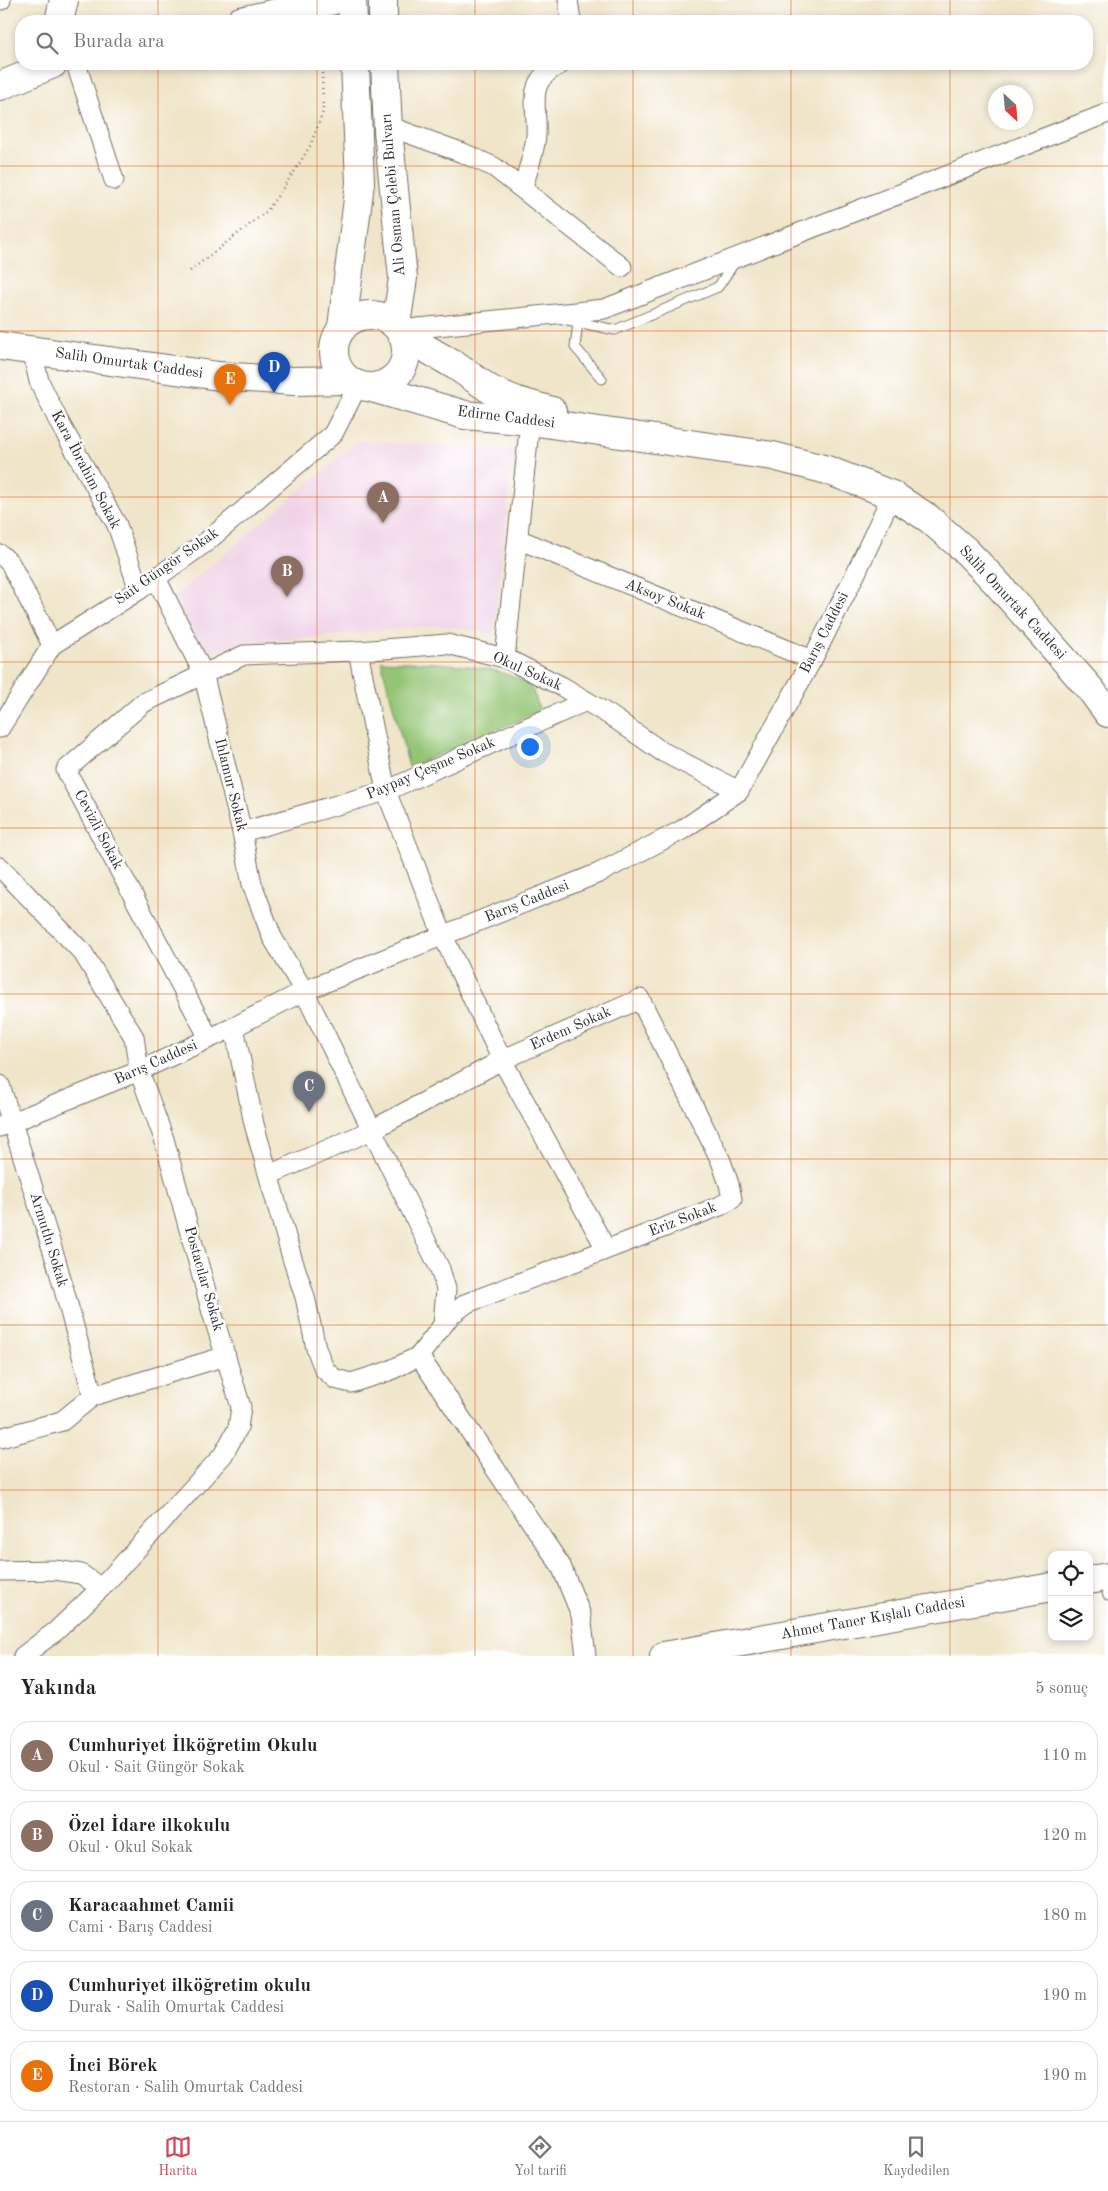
<!DOCTYPE html>
<html lang="tr">
<head>
<meta charset="utf-8">
<style>
	:root { --surface:#fff; --page:#f6f6f6; --text:#222; --muted:#767676; --line:#e0e0e0; --accent:#d1495b }
	body { margin:0; font-family:"Old Standard TT",serif; background:var(--page); color:var(--text) }
	.controls { position:absolute; right:15px; bottom:15px; display:grid; overflow:hidden; border-radius:10px; box-shadow:0 2px 8px #0003 }
	.controls button { width:45px; height:45px; display:grid; place-items:center; padding:0; border:0; border-bottom:1px solid var(--line); background:var(--surface); color:var(--text); font:25px sans-serif }
	.compass { position:absolute; left:988px; top:85px; width:45px; height:45px; border-radius:50%; background:var(--surface); box-shadow:0 2px 8px #0003; rotate:154deg }
	.you { position:absolute; left:529px; top:746px; width:18px; height:18px; margin:-12px; border:4px solid #fff; border-radius:50%; background:#1a73e8; box-shadow:0 0 0 8px #1a73e833 }
	.badge { display:grid; place-items:center; width:32px; height:32px; border-radius:50%; background:var(--accent); color:#fff; font-size:16px; font-weight:700 }
	.pin { position:absolute; translate:-50% -41px; filter:drop-shadow(0 1px 2px #0008) }
	.pin::after { content:''; position:absolute; top:26px; width:18px; height:15px; background:inherit; clip-path:polygon(0 0,100% 0,50% 100%) }
	.list { margin:0; padding:0; list-style:none }
	h2 { display:flex; justify-content:space-between; align-items:center; height:65px; margin:0; padding:0 20px; font-size:21px }
	h2 small { font-size:16px; font-weight:400; color:var(--muted) }
	.list li { display:grid; grid-template-columns:32px 1fr auto; gap:15px; align-items:center; box-sizing:border-box; height:70px; margin:0 10px 10px; padding:0 10px; border:1px solid var(--line); border-radius:20px }
	.list b { display:block; font-size:19px; white-space:nowrap }
	.list p { margin:0; font-size:16px; white-space:nowrap; color:var(--muted) }
	.list em { font-size:16px; font-style:normal; color:var(--muted) }
	.icon { flex:none; width:28px; height:28px; fill:none; stroke:currentColor; stroke-width:2; stroke-linecap:round; stroke-linejoin:round }
	.map { position:relative; flex:none; width:1108px; height:1656px; overflow:hidden }
	.search { position:absolute; background:var(--surface); box-shadow:0 2px 8px #0003; left:15px; right:15px; top:15px; height:55px; display:flex; align-items:center; gap:12px; box-sizing:border-box; padding:0 18px; border-radius:20px; color:var(--muted); font-size:19px }
	.sheet { height:465px; background:var(--surface) }
	nav { display:flex; justify-content:space-around; align-items:center; box-sizing:border-box; height:70px; border-top:1px solid var(--line); background:var(--surface); font-size:14px; color:var(--muted) }
	nav a { display:grid; justify-items:center; gap:2px }
	nav .on { color:var(--accent) }
	.map>svg:first-child { display:block }
</style>
</head>
<body>
<div class="map">
<svg width="1108" height="1656" viewBox="0 0 1108 1656">
	<rect width="100%" height="100%" fill="#fff"/>
	<filter id="ink" filterUnits="userSpaceOnUse"><feTurbulence type="fractalNoise" baseFrequency=".02" numOctaves="2"/><feDisplacementMap in="SourceGraphic" scale="10" xChannelSelector="R" yChannelSelector="G"/><feConvolveMatrix kernelMatrix="1 2 1 2 8 2 1 2 1" color-interpolation-filters="sRGB"/></filter>
	<filter id="wash" filterUnits="userSpaceOnUse"><feTurbulence type="fractalNoise" baseFrequency=".0096" numOctaves="4" result="noise"/><feDisplacementMap in="SourceGraphic" scale="20" xChannelSelector="R" yChannelSelector="G"/><feGaussianBlur stdDeviation="1.12" result="paint"/><feColorMatrix in="noise" values="0 0 0 0 0 0 0 0 0 0 0 0 0 0 0 0 0 1.4 0 .05"/><feComposite in="paint" operator="in"/></filter>
	<g filter="url(#wash)">
		<rect width="100%" height="100%" fill="#f0e5c9"/>
		<path fill="#efd0e6" d="M358 441 513 450 494 634 440 625 234 645 203 653 175 596Z"/>
		<path fill="#94c575" stroke="#607850" d="M381 661C418 663 503 661 530 687 535 692 537 704 540 711L409 767Z"/>
	</g>
	<g filter="url(#ink)">
		<g fill="none" stroke-linecap="round" stroke-linejoin="round">
			<defs>
				<g id="lane">
					<path d="M563 319 615 330 718 287 735 262"/>
					<path d="M578 322 575 347 602 379"/>
					<path d="M1104 1580 1108 1596"/>
				</g>
				<g id="street">
					<path d="M0 0H1"/>
					<path d="M568 0 571 21"/>
					<path d="M76 64 114 180"/>
					<path d="M388 126 463 153 494 167 622 267"/>
					<path d="M523 188C527 171 535 152 536 135 538 104 524 81 561 64"/>
					<path d="M399 330 604 309 1108 113"/>
					<path d="M32 351 39 381 59 422 117 525 139 590"/>
					<path d="M518 539 812 660"/>
					<path d="M0 554 10 563 52 645"/>
					<path d="M156 578 203 673 242 832 252 884 272 937 304 991 440 1269 446 1289 443 1325"/>
					<path d="M358 651 386 791 443 936 502 1060 606 1249"/>
					<path d="M505 658 530 421"/>
					<path d="M0 728 52 645 139 590 205 543 333 434 358 385"/>
					<path d="M242 832 386 791 586 701"/>
					<path d="M0 867 83 953 134 1037 139 1071 164 1139 211 1309 241 1407 238 1428 223 1455 101 1588 56 1631 23 1656"/>
					<path d="M234 1027 254 1124 292 1258 305 1297 316 1348 324 1369 335 1379 351 1383 389 1371 419 1356 450 1316 467 1303 720 1206 732 1199 729 1184 721 1161 640 999 502 1060 372 1130 269 1175"/>
					<path d="M209 1038 66 770 143 703 244 655 358 651 447 644 505 658 563 687 611 716 661 751 739 791"/>
					<path d="M0 1085 57 1264 93 1396"/>
					<path d="M0 1127 139 1071 234 1027 304 991 599 873 682 830 739 791 812 660 856 573 892 495"/>
					<path d="M419 1356 561 1566 581 1615 586 1656"/>
					<path d="M0 1438 62 1421 93 1396 226 1356"/>
					<path d="M0 1571 55 1570 81 1574 101 1588"/>
				</g>
				<g id="primary">
					<path d="M352 0 353 21"/>
					<path d="M383 0V21"/>
					<path d="M59 21 64 0"/>
					<path d="M241 21 334 0"/>
					<path d="M385 64 388 130 403 278 396 325"/>
					<path d="M0 86 53 64"/>
					<circle cx="370" cy="351" r="36"/>
					<path d="M342 327 360 183 355 64"/>
					<path d="M403 335 456 366 491 390 517 401 552 411"/>
					<path d="M0 346 219 376 293 381 347 380"/>
					<path d="M369 387 465 415 530 421 773 456 827 470 892 495 928 518 965 550 996 582 1091 690 1108 713"/>
					<path d="M1089 1580 1108 1577"/>
					<path d="M664 1656 1052 1587"/>
				</g>
			</defs>
			<use href="#lane" stroke="#706c62" stroke-width="11"/>
			<use href="#street" stroke="#706c62" stroke-width="21"/>
			<use href="#primary" stroke="#706c62" stroke-width="30"/>
			<path stroke="#706c62" stroke-width="2.5" stroke-dasharray="1 4" stroke-linecap="butt" d="M190 271 267 211 294 172 310 146 323 112 322 68 320 64"/>
			<use href="#lane" stroke="#fff" stroke-width="9"/>
			<use href="#street" stroke="#fff" stroke-width="19"/>
			<use href="#primary" stroke="#fff" stroke-width="28"/>
		</g>
	</g>
	<path fill="none" stroke="#df570e" stroke-width="1" stroke-opacity="0.55" d="M158 0V21M317 0V21M475 0V21M633 0V21M791 0V21M950 0V21M158 64V1656M317 64V1656M475 64V1656M633 64V1656M791 64V1656M950 64V1656M0 166H1108M0 331H1108M0 497H1108M0 662H1108M0 828H1108M0 994H1108M0 1159H1108M0 1325H1108M0 1490H1108"/>
	<g text-anchor="middle" dominant-baseline="central" stroke-width="5" stroke-linejoin="round" paint-order="stroke">
		<g font-size="15" fill="#2b2b2b" stroke="#fff">
			<text transform="translate(394 195) rotate(-95)">Ali Osman Çelebi Bulvarı</text>
			<text transform="translate(129 364) rotate(8)">Salih Omurtak Caddesi</text>
			<text transform="translate(506 418) rotate(7)">Edirne Caddesi</text>
			<text transform="translate(85 470) rotate(62)">Kara İbrahim Sokak</text>
			<text transform="translate(167 567) rotate(-35)">Sait Güngör Sokak</text>
			<text transform="translate(665 600) rotate(22)">Aksoy Sokak</text>
			<text transform="translate(1012 603) rotate(47)">Salih Omurtak Caddesi</text>
			<text transform="translate(825 633) rotate(-63)">Barış Caddesi</text>
			<text transform="translate(527 672) rotate(24)">Okul Sokak</text>
			<text transform="translate(431 769) rotate(-23)">Paypay Çeşme Sokak</text>
			<text transform="translate(230 785) rotate(76)">Ihlamur Sokak</text>
			<text transform="translate(98 830) rotate(62)">Cevizli Sokak</text>
			<text transform="translate(527 902) rotate(-22)">Barış Caddesi</text>
			<text transform="translate(571 1029) rotate(-24)">Erdem Sokak</text>
			<text transform="translate(156 1063) rotate(-24)">Barış Caddesi</text>
			<text transform="translate(683 1220) rotate(-21)">Eriz Sokak</text>
			<text transform="translate(48 1240) rotate(73)">Armutlu Sokak</text>
			<text transform="translate(203 1279) rotate(74)">Postacılar Sokak</text>
			<text transform="translate(873 1619) rotate(-10)">Ahmet Taner Kışlalı Caddesi</text>
		</g>
	</g>
</svg>
<div class="controls">
<button><svg class="icon" aria-label="locate" viewBox="0 0 24 24"><circle cx="12" cy="12" r="6"/><path d="M12 2v4M12 18v4M2 12h4M18 12h4"/></svg></button>
<button><svg class="icon" aria-label="layers" viewBox="0 0 24 24"><path d="M12 4l9 5-9 5-9-5zM3 14l9 5 9-5"/></svg></button>
</div>
<svg class="compass" viewBox="-18 -18 36 36"><path d="M0-13l5 13h-10z" fill="#e53935"/><path d="M0 13l5-13h-10z" fill="#767676"/></svg>
<div class="you"></div>
<div class="pin badge" style="left:383px;top:523px;background:#8d6e63">A</div>
<div class="pin badge" style="left:287px;top:597px;background:#8d6e63">B</div>
<div class="pin badge" style="left:309px;top:1112px;background:#6b7280">C</div>
<div class="pin badge" style="left:274px;top:393px;background:#1a4fb4">D</div>
<div class="pin badge" style="left:230px;top:405px;background:#e8710a">E</div>
<div class="search"><svg class="icon" aria-label="search" viewBox="0 0 24 24"><circle cx="10" cy="10" r="6"/><path d="M15 15l6 6"/></svg>Burada ara</div>
</div>
<section class="sheet">
<h2>Yakında<small>5 sonuç</small></h2>
<ul class="list">
<li><span class="badge" style="background:#8d6e63">A</span><div><b>Cumhuriyet İlköğretim Okulu</b><p>Okul · Sait Güngör Sokak</p></div><em>110 m</em></li>
<li><span class="badge" style="background:#8d6e63">B</span><div><b>Özel İdare ilkokulu</b><p>Okul · Okul Sokak</p></div><em>120 m</em></li>
<li><span class="badge" style="background:#6b7280">C</span><div><b>Karacaahmet Camii</b><p>Cami · Barış Caddesi</p></div><em>180 m</em></li>
<li><span class="badge" style="background:#1a4fb4">D</span><div><b>Cumhuriyet ilköğretim okulu</b><p>Durak · Salih Omurtak Caddesi</p></div><em>190 m</em></li>
<li><span class="badge" style="background:#e8710a">E</span><div><b>İnci Börek</b><p>Restoran · Salih Omurtak Caddesi</p></div><em>190 m</em></li>
</ul>
</section>
<nav>
<a class="on"><svg class="icon" aria-label="map" viewBox="0 0 24 24"><path d="M3 6l6-2 6 2 6-2v14l-6 2-6-2-6 2zM9 4v14M15 6v14"/></svg>Harita</a>
<a><svg class="icon" aria-label="directions" viewBox="0 0 24 24"><path d="M12 3l9 9-9 9-9-9zM9 14v-3h6M13 9l2 2-2 2"/></svg>Yol tarifi</a>
<a><svg class="icon" aria-label="saved" viewBox="0 0 24 24"><path d="M7 4h10v16l-5-4-5 4z"/></svg>Kaydedilen</a>
</nav>
</body>
</html>
